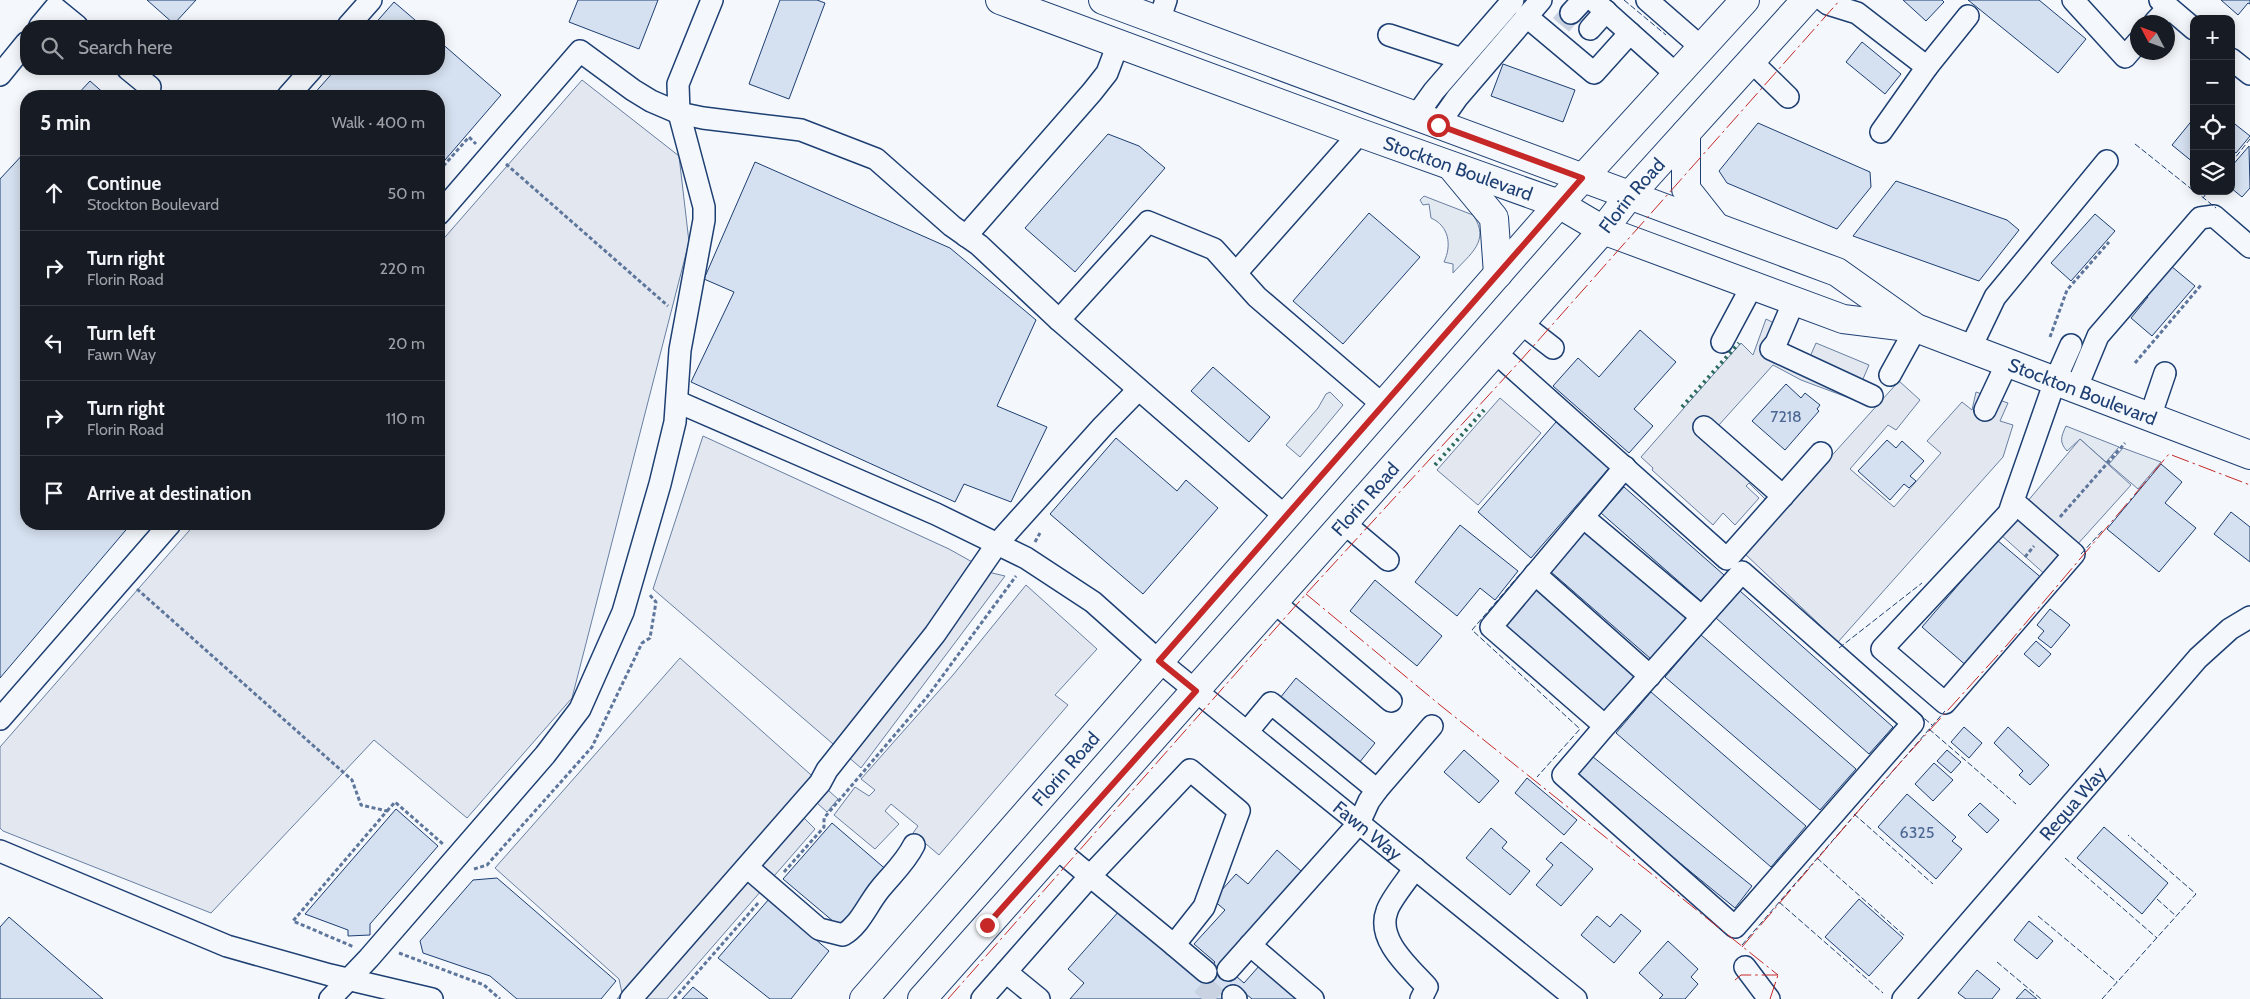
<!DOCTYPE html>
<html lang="en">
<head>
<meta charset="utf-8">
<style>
	:root { --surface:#171b24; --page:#242831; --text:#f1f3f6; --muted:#9ea1a6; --line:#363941 }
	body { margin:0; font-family:Cabin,sans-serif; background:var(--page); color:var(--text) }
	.controls { position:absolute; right:15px; top:15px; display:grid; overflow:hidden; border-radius:10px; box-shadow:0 2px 12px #0003 }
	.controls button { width:45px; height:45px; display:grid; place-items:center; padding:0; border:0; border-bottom:1px solid var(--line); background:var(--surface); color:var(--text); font:25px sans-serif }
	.compass { position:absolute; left:2130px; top:15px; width:45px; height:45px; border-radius:50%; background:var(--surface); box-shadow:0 2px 12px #0003; rotate:311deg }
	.stop { position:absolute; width:15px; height:15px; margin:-11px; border:4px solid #c62828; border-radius:50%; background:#fff }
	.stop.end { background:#c62828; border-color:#fff; box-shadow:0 1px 5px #0008 }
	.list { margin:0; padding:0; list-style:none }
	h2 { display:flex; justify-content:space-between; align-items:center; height:65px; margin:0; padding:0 20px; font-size:21px }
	h2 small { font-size:16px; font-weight:400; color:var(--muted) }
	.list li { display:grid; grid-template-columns:32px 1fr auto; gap:15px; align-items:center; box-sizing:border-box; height:75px; padding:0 20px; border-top:1px solid var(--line) }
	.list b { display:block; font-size:19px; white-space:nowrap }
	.list p { margin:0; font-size:16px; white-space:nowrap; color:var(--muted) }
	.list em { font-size:16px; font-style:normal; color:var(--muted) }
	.icon { flex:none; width:28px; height:28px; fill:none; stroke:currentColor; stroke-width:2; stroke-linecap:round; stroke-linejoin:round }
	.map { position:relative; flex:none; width:2250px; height:999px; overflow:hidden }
	.search { position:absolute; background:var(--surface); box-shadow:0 2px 12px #0003; left:20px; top:20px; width:425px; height:55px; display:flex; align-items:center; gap:12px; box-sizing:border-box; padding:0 18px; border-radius:20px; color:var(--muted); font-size:19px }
	.panel { position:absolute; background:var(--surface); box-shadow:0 2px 12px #0003; left:20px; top:90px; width:425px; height:440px; border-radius:20px }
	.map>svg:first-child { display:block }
</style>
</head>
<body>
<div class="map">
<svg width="2250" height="999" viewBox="0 0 2250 999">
	<rect width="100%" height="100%" fill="#f4f7fb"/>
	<g fill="#e3e9f0" stroke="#687fa3">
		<path d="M1424 196 1473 215C1491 241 1470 254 1453 273V264L1444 262C1452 245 1449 226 1431 218L1429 204 1423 205 1420 200Z"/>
		<path d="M1330 392 1343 405 1300 457 1286 445 1318 408 1326 394Z"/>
		<path d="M2066 426 2119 447 2106 462 2080 439 2067 451C2059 442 2061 437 2066 426Z"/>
		<path d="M2123 448 2161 462 2138 489 2109 464Z"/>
	</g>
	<g fill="#e3e8f0" stroke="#687fa3">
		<path d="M582 80 679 156 689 242 572 698 467 818 374 740 211 913 3 831 0 828V747L195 524H439V244Z"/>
		<path d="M1766 319 1792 332 1787 347 1809 359 1816 343 1869 365 1863 379 1864 382 1852 399 1801 380 1773 365 1718 426 1780 481 1765 499 1749 483 1746 486 1759 498 1735 525 1723 513 1713 525 1652 470 1653 468 1641 457 1741 343 1753 355Z"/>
		<path d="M1899 381 1920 400 1896 430 1888 425 1850 469 1894 507 1941 453 1927 441 1962 402 1972 410 1976 392 2008 403 2000 421 2013 425 2003 457 1838 642 1744 553Z"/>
		<path d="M1500 398 1541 433 1478 505 1437 470Z"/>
		<path d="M703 436 949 549 992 573 1005 576 861 768 653 589Z"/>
		<path d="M2080 439 2131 485 2048 577 2000 534Z"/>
		<path d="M1026 585 1097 649 1055 695 1068 705 939 855 913 833 918 826 891 804 885 811 899 824 875 849 834 815 855 787 869 796 875 790 861 779 953 675Z"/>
		<path d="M680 658 838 799 827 812 817 803 804 818 815 829 667 999H617L622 993 619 979 495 868Z"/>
	</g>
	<g fill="#d5e0f0" stroke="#1d3f73">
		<path d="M147 0H196L174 24Z"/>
		<path d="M578 0H658L639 49 569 22Z"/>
		<path d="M780 0H817L825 3 789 99 749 84Z"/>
		<path d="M1903 0H1942L1944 2 1926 21Z"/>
		<path d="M1968 0H2039L2086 39 2058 73Z"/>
		<path d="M2221 0H2250V4L2248 3 2238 15Z"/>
		<path d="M394 2 422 26H373Z"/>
		<path d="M439 41 501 95 439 167V96H312L336 69H439Z"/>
		<path d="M1862 42 1901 74 1885 94 1846 62Z"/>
		<path d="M1503 64 1575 90 1563 122 1491 96Z"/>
		<path d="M90 81 107 96H76Z"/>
		<path d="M2194 118V163L2172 145Z"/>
		<path d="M2231 121 2250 136 2236 153 2231 150Z"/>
		<path d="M1758 123 1870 172 1871 187 1837 229 1727 183 1719 171Z"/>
		<path d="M1108 134 1139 146 1165 168 1075 272 1025 228Z"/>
		<path d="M2249 146 2250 188 2242 197 2231 188V167Z"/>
		<path d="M26 151V524H131L0 678V179Z"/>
		<path d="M755 162 950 248 1036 320 997 406 1047 427 1011 502 964 484 955 502 691 382 734 292 704 279Z"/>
		<path d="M1896 181 2007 220 2019 230 1979 281 1853 236Z"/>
		<path d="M1369 213 1420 257 1343 344 1293 301Z"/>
		<path d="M2095 214 2115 231 2071 281 2051 263Z"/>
		<path d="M2171 266 2195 286 2152 336 2131 318 2148 297 2143 293Z"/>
		<path d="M1640 330 1676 362 1634 409 1653 426 1629 453 1553 386 1578 358 1599 377Z"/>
		<path d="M1213 367 1270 417 1249 442 1191 391Z"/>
		<path d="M1786 384 1801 398 1805 393 1820 405 1817 409 1819 411 1785 450 1752 421Z"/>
		<path d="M1556 422 1609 468 1531 558 1478 512Z"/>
		<path d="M1116 438 1177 491 1186 480 1218 508 1143 594 1050 514Z"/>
		<path d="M1887 440 1896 448 1902 441 1924 461 1910 476 1916 481 1909 488 1904 484 1890 500 1858 471Z"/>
		<path d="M2161 464 2182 482 2165 503 2196 528 2159 572 2107 529Z"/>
		<path d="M1624 487 1724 575 1701 601 1601 513Z"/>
		<path d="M2231 512 2250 527V562L2214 534Z"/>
		<path d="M1460 525 1518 571 1495 600 1480 588 1457 616 1415 582Z"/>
		<path d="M1586 530 1687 617 1651 659 1550 571Z"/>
		<path d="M1997 540 2044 580 1969 668 1922 627Z"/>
		<path d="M1375 580 1442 636 1417 666 1350 611Z"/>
		<path d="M1536 588 1636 676 1600 717 1500 628Z"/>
		<path d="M1740 591 1893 727 1869 754 1716 618Z"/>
		<path d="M2050 609 2070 625 2051 648 2038 638 2044 631 2037 625Z"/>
		<path d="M1701 635 1856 769 1820 810 1665 677Z"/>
		<path d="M2036 641 2051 654 2039 667 2024 654Z"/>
		<path d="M1296 678 1375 743 1359 763 1280 698Z"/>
		<path d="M1651 692 1806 826 1771 867 1616 733Z"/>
		<path d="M1964 727 1982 743 1969 758 1951 742Z"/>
		<path d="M2008 727 2049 765 2030 785 2019 775 2023 771 1994 743Z"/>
		<path d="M1464 750 1499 781 1479 803 1444 772Z"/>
		<path d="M1947 750 1961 762 1951 773 1937 761Z"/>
		<path d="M1587 752 1752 886 1735 908 1570 773Z"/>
		<path d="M1934 763 1953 780 1933 801 1915 784Z"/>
		<path d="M1527 778 1577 820 1564 835 1515 793Z"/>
		<path d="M1907 794 1956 837 1952 841 1962 849 1936 879 1878 827Z"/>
		<path d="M1980 803 1999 820 1987 833 1968 815Z"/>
		<path d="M396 809 438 846 370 924V935L348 936V930L305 914Z"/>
		<path d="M832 823 889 872 840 927 783 879Z"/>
		<path d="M2104 827 2168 883 2142 914 2077 858Z"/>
		<path d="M1491 828 1507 842 1502 848 1530 871 1510 895 1466 858Z"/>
		<path d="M1561 842 1593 869 1561 906 1536 885 1553 865 1546 859Z"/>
		<path d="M1277 850 1301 871 1221 963 1244 983 1260 965 1300 999H1252L1240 989 1231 999H1070L1084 983 1068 969 1120 910 1200 980 1215 962 1194 944 1225 910 1213 900 1236 874 1248 884Z"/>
		<path d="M497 878 616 981 601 999H517L490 976 423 953 420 941 473 880Z"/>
		<path d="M769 899 829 951 791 999H770L718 958Z"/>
		<path d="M1859 899 1903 938 1869 976 1825 937Z"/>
		<path d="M1621 914 1641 931 1614 963 1581 935 1597 916 1610 927Z"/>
		<path d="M9 917 103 999H0V927Z"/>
		<path d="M2029 921 2053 941 2037 959 2014 940Z"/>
		<path d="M1668 941 1698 969 1691 977 1698 984 1685 999H1659L1663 995 1639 973Z"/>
		<path d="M1977 970 2000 989 1992 999H1966L1958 993Z"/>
		<path d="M693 987 708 999H682Z"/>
		<path d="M2025 989 2037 999H2016Z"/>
	</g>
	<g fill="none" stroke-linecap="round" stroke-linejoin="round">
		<g stroke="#c9d2e0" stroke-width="21" stroke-dasharray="21 11" stroke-linecap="butt">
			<path d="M1561 25 1571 13"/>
			<path d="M1202 999 1228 970"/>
		</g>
		<defs>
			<g id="minor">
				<path d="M1593 0 1677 75"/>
				<path d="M1647 0 1702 48"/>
				<path d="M1823 0 1828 4 1857 13 1927 67 1881 132"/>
				<path d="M2073 0 2125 57 2138 42"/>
				<path d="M2160 0 2194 29"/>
				<path d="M1571 13 1583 0"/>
				<path d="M1526 16 1594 73 1630 33"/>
				<path d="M1159 21 1166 0"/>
				<path d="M2155 22 2168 8"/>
				<path d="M40 26 55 8 77 26"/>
				<path d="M348 26 371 0"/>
				<path d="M1590 29 1606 11"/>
				<path d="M1389 35 1462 59"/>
				<path d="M2231 59 2250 74"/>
				<path d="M1751 61 1788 97"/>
				<path d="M1927 67 1968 16"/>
				<path d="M128 69 150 87"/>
				<path d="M0 75 26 43"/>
				<path d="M288 96 312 69"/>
				<path d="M1416 116 1434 91 1513 0"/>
				<path d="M1438 125 1457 98 1541 0"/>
				<path d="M439 214 580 51 633 90 651 101 679 113 703 118 801 130 876 159 952 226 979 245 1059 320 1286 517"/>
				<path d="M966 236 1092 92 1107 73 1118 44"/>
				<path d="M1236 273 1360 133"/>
				<path d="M1794 301 1776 343 1771 349 1872 396"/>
				<path d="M1059 320 1148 222 1214 249 1257 297 1383 405"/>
				<path d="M1521 323 1553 348"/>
				<path d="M1722 342 1752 286"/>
				<path d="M1970 349 1995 297 2107 161"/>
				<path d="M1495 352 1727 559 1821 453"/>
				<path d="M1890 375 1916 328"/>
				<path d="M2076 389 2098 336 2200 218 2214 216 2250 247"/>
				<path id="s1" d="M678 402 936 514 1026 558 1093 602 1159 661 1576 999"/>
				<path d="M1985 410 2007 363"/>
				<path d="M2150 417 2165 373"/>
				<path d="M1704 427 1783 496"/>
				<path d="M2013 501 2074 554 1945 703 1882 649 2009 513 2013 501 2055 381 2071 345"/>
				<path d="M1583 517 1702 617"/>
				<path d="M1344 523 1388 560"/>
				<path d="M1535 574 1650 676"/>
				<path d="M1274 602 1391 701"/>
				<path d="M0 719 170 524"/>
				<path d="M1605 726 1563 775 1735 927 1913 723 1742 572 1605 726 1491 627 1625 467"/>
				<path d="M1190 770 1239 811 1204 907 1174 945 1090 876Z"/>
				<path d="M1377 790 1432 726"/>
				<path d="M0 851 227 946 330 975 432 999"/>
				<path d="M747 867 819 929 843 935C860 925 867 905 880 889 892 874 905 863 914 845"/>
				<path d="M1415 868C1408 879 1390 900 1387 911 1376 940 1410 968 1427 987L1421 999"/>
				<path d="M1174 945 1206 972"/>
				<path d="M1250 945 1313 999"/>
				<path d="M1745 967 1769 999"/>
				<path d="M1228 970 1359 823 1369 801 1377 790 1271 703 1247 732"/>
				<path d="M1006 972 1039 999"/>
				<path d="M1233 996 1236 999"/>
				<path d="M330 999 369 958 545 755 580 709 623 612 660 484 675 422 680 350 704 220V207L679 113 678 84 712 0"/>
				<path d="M631 999 820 783 827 770 935 634 997 544 1103 426 1138 390"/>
				<path d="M982 999 1090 876 1055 847"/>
				<path id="s2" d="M1903 999 2198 658 2230 629 2250 617"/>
			</g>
			<g id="major">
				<path id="s3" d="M1000 0 1360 133 1559 204 1603 230 1843 319 1916 328 2250 455"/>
				<path d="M1103 0 1837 272 1913 326"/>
				<path d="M1686 133V189L1716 227"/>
				<path d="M1451 166 1494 218 1498 274"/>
				<path id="s4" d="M864 999 1559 204 1745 0"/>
				<path id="s5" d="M922 999 1603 230 1629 196 1806 0"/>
			</g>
		</defs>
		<use href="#minor" stroke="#1d3f73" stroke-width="24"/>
		<use href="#major" stroke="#1d3f73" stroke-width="30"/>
		<g stroke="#5e769c" stroke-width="3" stroke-dasharray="4 2.5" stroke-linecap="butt">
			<path d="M506 164 668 306"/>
			<path d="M439 171 469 137 476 144"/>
			<path d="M2050 337 2067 290 2109 242"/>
			<path d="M2135 363 2202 284"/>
			<path d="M2060 517 2125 443"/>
			<path d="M1035 542 1040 533"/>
			<path d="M2025 557 2034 546"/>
			<path d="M137 589 352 780 361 805 387 811 293 921 354 947"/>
			<path d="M387 811 395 802 443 844"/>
			<path d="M474 869 487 865 592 747 642 643 650 638 656 602 649 594"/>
			<path d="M784 872 824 827V818L927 697 1016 576"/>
			<path d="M399 953 484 985 500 999"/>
			<path d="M674 999 759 902"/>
		</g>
		<use href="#minor" stroke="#f4f7fb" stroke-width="21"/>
		<use href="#major" stroke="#f4f7fb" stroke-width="28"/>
		<g stroke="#2c6c60" stroke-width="4" stroke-dasharray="2.5 4" stroke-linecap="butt">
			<path d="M1682 407 1739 343"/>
			<path d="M1435 465 1484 410"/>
		</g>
		<g stroke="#1d3f73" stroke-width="1" stroke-dasharray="6 2.5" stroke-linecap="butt">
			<path d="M1624 0 1666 35"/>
			<path d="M2135 144 2194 191"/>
			<path d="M2231 163 2250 139"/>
			<path d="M2195 191 2216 208"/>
			<path d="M2203 198 2208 191"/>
			<path d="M2081 554 2103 530"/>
			<path d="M1520 574 1472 630 1580 729 1537 777"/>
			<path d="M1839 648 1922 583"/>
			<path d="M1918 713 1932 725"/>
			<path d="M1929 729 2016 804"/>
			<path d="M1854 814 1933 884"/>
			<path d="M1817 858 1906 937"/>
			<path d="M2065 858 2157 938"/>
			<path d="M2157 899 2176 916"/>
			<path d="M1779 902 1883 993"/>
			<path d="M2038 916 2117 982"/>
			<path d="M1742 945 1945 711"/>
			<path d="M1997 962 2041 999"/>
			<path d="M2102 999 2196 894 2128 835"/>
		</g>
		<g stroke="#c62828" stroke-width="1" stroke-dasharray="18 4 2.5 4" stroke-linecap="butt">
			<path d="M1306 594 1440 705 1778 975"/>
			<path d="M1742 947 1890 774 2007 645 2169 454 2250 485"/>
			<path d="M1735 980 1741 975H1778"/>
			<path d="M948 999 1306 594 1521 360 1840 0"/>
			<path d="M1770 999 1778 975"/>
		</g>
	</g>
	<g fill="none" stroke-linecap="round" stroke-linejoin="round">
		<path stroke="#c62828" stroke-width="6" d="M987 925 1196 691 1159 661 1582 178 1438 125"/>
	</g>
	<g text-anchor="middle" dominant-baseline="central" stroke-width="4" stroke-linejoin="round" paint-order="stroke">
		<g font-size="16" fill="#4b6792">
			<text x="1786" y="416">7218</text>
			<text x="1917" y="832">6325</text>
		</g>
		<g font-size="19" fill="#1d3f73" stroke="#f4f7fb">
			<text stroke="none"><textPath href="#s3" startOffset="488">Stockton Boulevard</textPath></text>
			<text stroke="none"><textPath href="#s5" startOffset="1072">Florin Road</textPath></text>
			<text stroke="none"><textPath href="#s3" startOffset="1154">Stockton Boulevard</textPath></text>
			<text stroke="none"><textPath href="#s5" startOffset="668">Florin Road</textPath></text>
			<text stroke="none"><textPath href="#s4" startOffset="306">Florin Road</textPath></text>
			<text stroke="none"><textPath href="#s2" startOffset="259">Requa Way</textPath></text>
			<text stroke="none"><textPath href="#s1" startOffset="819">Fawn Way</textPath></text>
		</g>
	</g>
</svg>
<div class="controls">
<button>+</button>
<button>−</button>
<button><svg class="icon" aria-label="locate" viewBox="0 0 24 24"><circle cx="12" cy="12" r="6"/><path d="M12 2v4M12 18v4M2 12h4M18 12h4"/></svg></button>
<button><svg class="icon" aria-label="layers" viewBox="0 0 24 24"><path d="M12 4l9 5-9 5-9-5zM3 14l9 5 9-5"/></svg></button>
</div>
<svg class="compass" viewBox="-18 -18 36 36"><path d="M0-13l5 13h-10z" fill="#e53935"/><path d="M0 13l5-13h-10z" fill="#9ea1a6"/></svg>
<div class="stop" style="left:1438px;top:125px"></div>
<div class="stop end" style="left:987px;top:925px"></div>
<div class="search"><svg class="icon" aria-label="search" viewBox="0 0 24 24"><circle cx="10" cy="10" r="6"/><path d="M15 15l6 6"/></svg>Search here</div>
<section class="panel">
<h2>5 min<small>Walk · 400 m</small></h2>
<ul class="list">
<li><svg class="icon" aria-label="ahead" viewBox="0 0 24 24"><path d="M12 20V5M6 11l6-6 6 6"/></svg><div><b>Continue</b><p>Stockton Boulevard</p></div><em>50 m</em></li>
<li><svg class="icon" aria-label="right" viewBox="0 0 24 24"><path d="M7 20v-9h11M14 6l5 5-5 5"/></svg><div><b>Turn right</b><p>Florin Road</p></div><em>220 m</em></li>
<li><svg class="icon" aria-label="left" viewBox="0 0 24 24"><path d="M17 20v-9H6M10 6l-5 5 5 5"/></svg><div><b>Turn left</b><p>Fawn Way</p></div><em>20 m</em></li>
<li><svg class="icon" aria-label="right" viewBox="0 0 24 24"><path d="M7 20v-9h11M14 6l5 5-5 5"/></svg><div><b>Turn right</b><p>Florin Road</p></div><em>110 m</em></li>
<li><svg class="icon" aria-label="arrive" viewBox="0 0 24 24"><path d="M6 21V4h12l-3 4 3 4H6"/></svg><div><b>Arrive at destination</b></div></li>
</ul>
</section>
</div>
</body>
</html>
